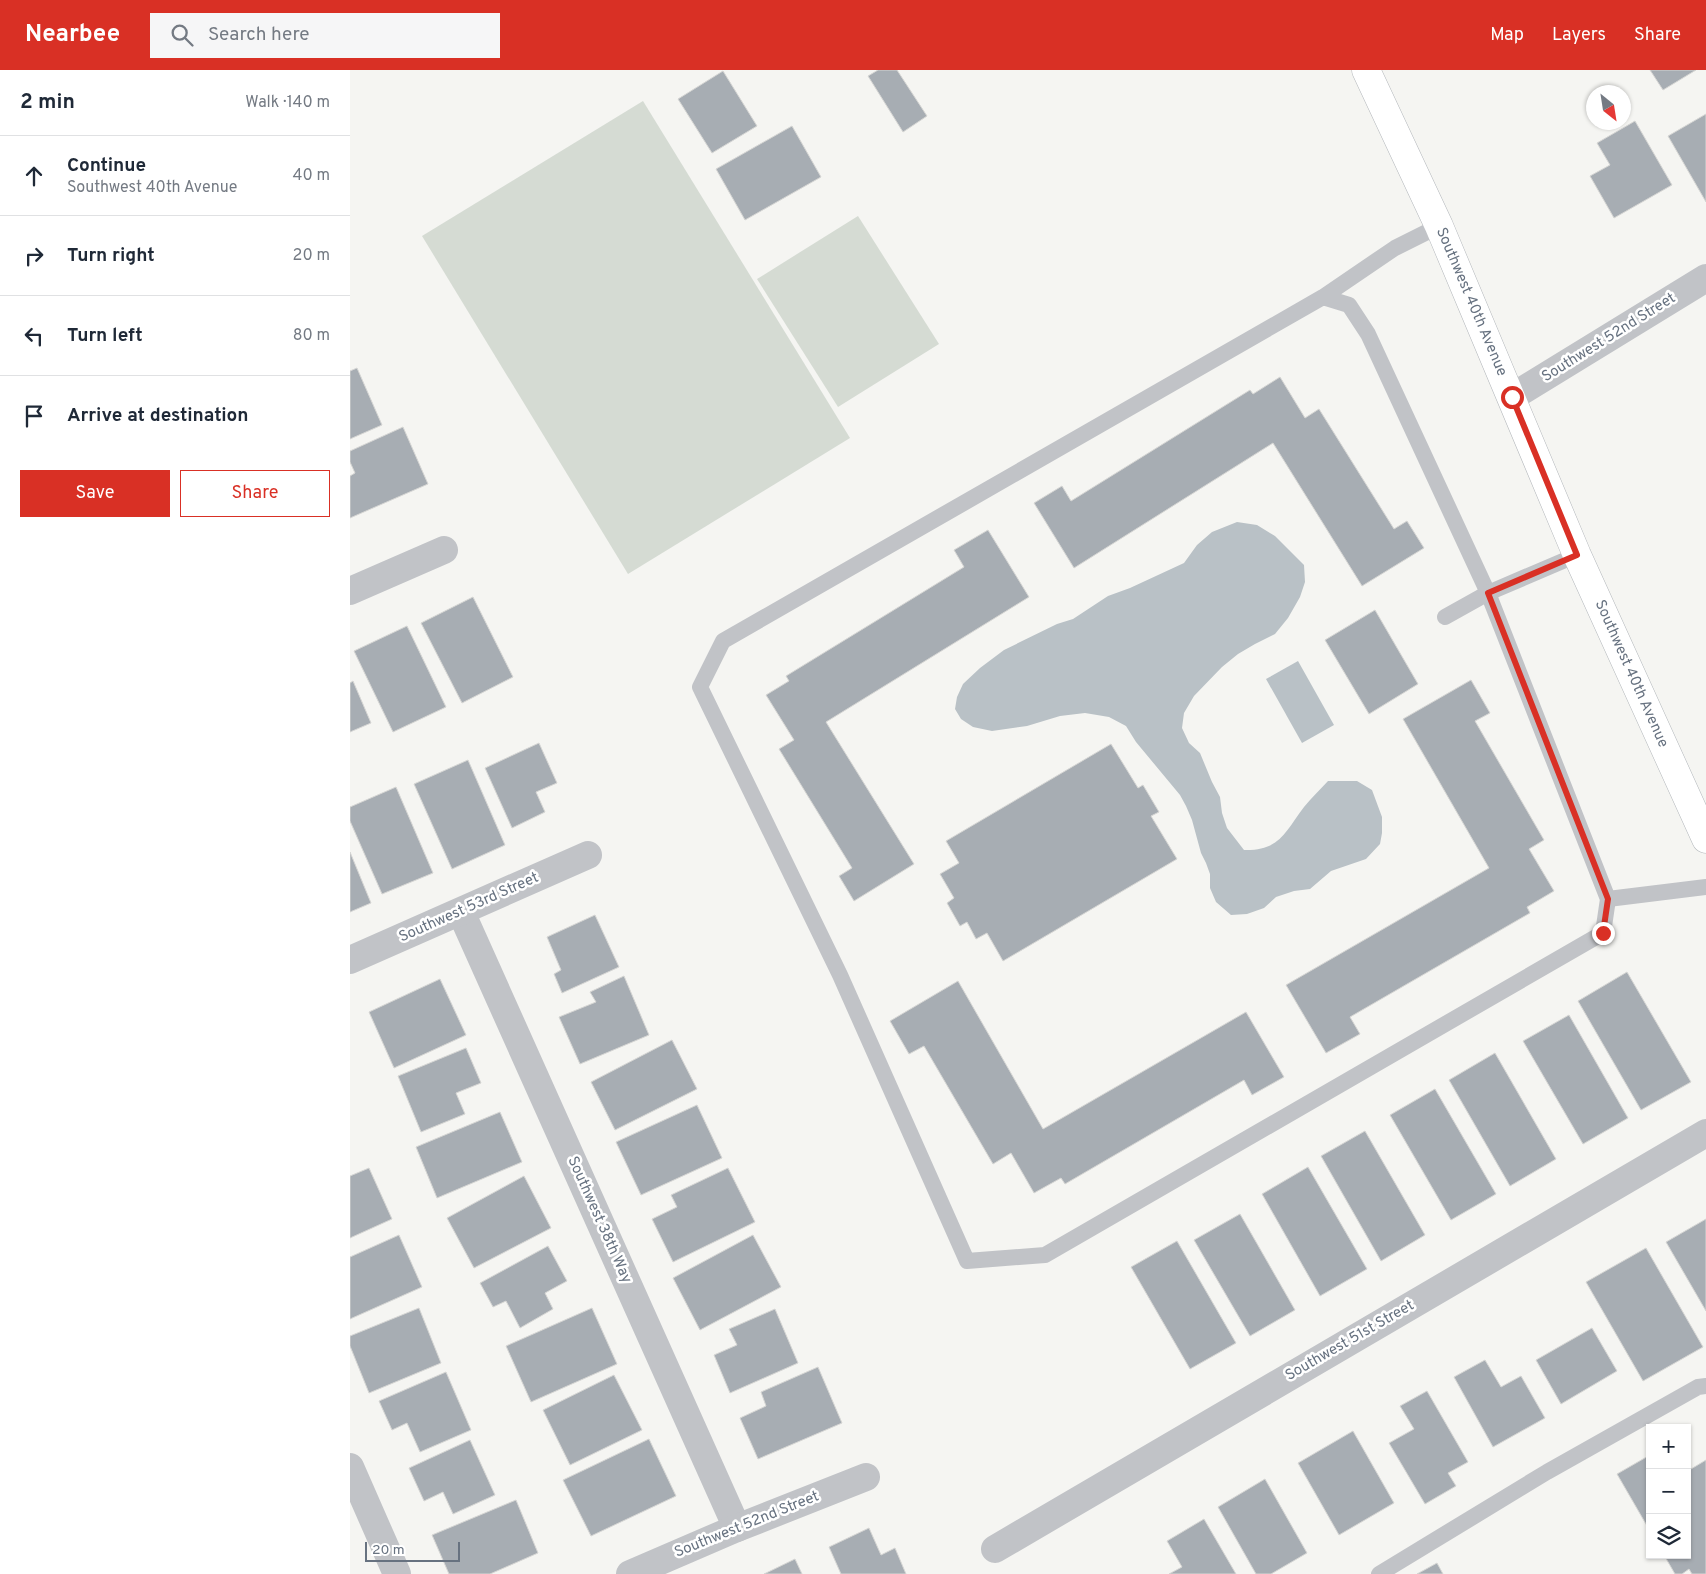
<!DOCTYPE html>
<html lang="en">
<head>
<meta charset="utf-8">
<style>
	:root { --surface:#fff; --page:#f6f6f7; --text:#1f2937; --muted:#747a83; --line:#e0e1e3; --accent:#d93025 }
	body { margin:0; font-family:Overpass,sans-serif; background:var(--page); color:var(--text) }
	.controls { position:absolute; right:15px; bottom:15px; display:grid; overflow:hidden; border-radius:0px; box-shadow:0 1px 4px #0004 }
	.controls button { width:45px; height:45px; display:grid; place-items:center; padding:0; border:0; border-bottom:1px solid var(--line); background:var(--surface); color:var(--text); font:25px sans-serif }
	.compass { position:absolute; left:1236px; top:15px; width:45px; height:45px; border-radius:50%; background:var(--surface); box-shadow:0 1px 4px #0004; rotate:150deg }
	.scale { position:absolute; left:15px; bottom:12px; width:95px; box-sizing:border-box; padding-left:5px; border:2px solid #677280; border-top:0; font-size:14px; line-height:18px; white-space:nowrap; color:#677280; -webkit-text-stroke:4px #fff; paint-order:stroke }
	.stop { position:absolute; width:15px; height:15px; margin:-11px; border:4px solid #d93025; border-radius:50%; background:#fff }
	.stop.end { background:#d93025; border-color:#fff; box-shadow:0 1px 5px #0008 }
	.list { margin:0; padding:0; list-style:none }
	h2 { display:flex; justify-content:space-between; align-items:center; height:65px; margin:0; padding:0 20px; font-size:21px }
	h2 small { font-size:16px; font-weight:400; color:var(--muted) }
	.list li { display:grid; grid-template-columns:32px 1fr auto; gap:15px; align-items:center; box-sizing:border-box; height:80px; padding:0 20px; border-top:1px solid var(--line) }
	.list b { display:block; font-size:19px; white-space:nowrap }
	.list p { margin:0; font-size:16px; white-space:nowrap; color:var(--muted) }
	.list em { font-size:16px; font-style:normal; color:var(--muted) }
	.actions { display:flex; gap:10px; padding:15px 20px }
	.actions a { flex:1; padding:11px 0; border:1px solid var(--accent); border-radius:0px; text-align:center; font-size:18px; color:var(--accent) }
	.actions .main { background:var(--accent); color:#fff }
	.icon { flex:none; width:28px; height:28px; fill:none; stroke:currentColor; stroke-width:2; stroke-linecap:round; stroke-linejoin:round }
	.map { position:relative; flex:none; width:1356px; height:1504px; overflow:hidden }
	header { display:flex; align-items:center; gap:30px; box-sizing:border-box; height:70px; padding:0 25px; background:var(--accent); color:#fff }
	header strong { font-size:24px }
	nav { display:flex; gap:28px; margin-inline-start:auto; font-size:18px }
	.search { width:350px; height:45px; background:var(--page); display:flex; align-items:center; gap:12px; box-sizing:border-box; padding:0 18px; border-radius:0px; color:var(--muted); font-size:19px }
	main { display:flex }
	aside { flex:1; background:var(--surface) }
	.map>svg:first-child { display:block }
</style>
</head>
<body>
<header>
<strong>Nearbee</strong>
<div class="search"><svg class="icon" aria-label="search" viewBox="0 0 24 24"><circle cx="10" cy="10" r="6"/><path d="M15 15l6 6"/></svg>Search here</div>
<nav><a>Map</a><a>Layers</a><a>Share</a></nav>
</header>
<main>
<aside>
<h2>2 min<small>Walk · 140 m</small></h2>
<ul class="list">
<li><svg class="icon" aria-label="ahead" viewBox="0 0 24 24"><path d="M12 20V5M6 11l6-6 6 6"/></svg><div><b>Continue</b><p>Southwest 40th Avenue</p></div><em>40 m</em></li>
<li><svg class="icon" aria-label="right" viewBox="0 0 24 24"><path d="M7 20v-9h11M14 6l5 5-5 5"/></svg><div><b>Turn right</b></div><em>20 m</em></li>
<li><svg class="icon" aria-label="left" viewBox="0 0 24 24"><path d="M17 20v-9H6M10 6l-5 5 5 5"/></svg><div><b>Turn left</b></div><em>80 m</em></li>
<li><svg class="icon" aria-label="arrive" viewBox="0 0 24 24"><path d="M6 21V4h12l-3 4 3 4H6"/></svg><div><b>Arrive at destination</b></div></li>
</ul>
<div class="actions"><a class="main">Save</a><a>Share</a></div>
</aside>
<div class="map">
<svg width="1356" height="1504" viewBox="0 0 1356 1504">
	<rect width="100%" height="100%" fill="#f5f5f2"/>
	<g fill="#d5dbd3">
		<path d="M293 31 500 368 278 504 72 166Z"/>
		<path d="M508 146 589 274 488 337 407 209Z"/>
	</g>
	<g fill="#b9c1c6">
		<path d="M887 452 907 455 925 466 954 495 955 512 950 527 938 548 925 564 905 574 888 584 872 597 844 626 834 643 832 658 839 673 850 683 862 712 870 727 872 743 877 758 894 780C930 781 935 762 954 737 961 728 970 720 978 711H1007L1022 720 1032 747V763L1030 774 1016 789 981 801 960 819 944 821 926 827 914 838 897 844 881 845 866 832 860 818V804L856 793 851 783 842 750 836 736 830 725 786 672 776 656 759 647 735 643 710 646 677 656 642 661 623 657 611 649 605 639 607 627 613 614 630 598 654 580 707 554 723 549 758 526 780 518 834 493 847 475 862 462Z"/>
		<path d="M948 591 984 655 952 673 916 609Z"/>
	</g>
	<g fill="#a7adb3" stroke="#d6d6d4">
		<path d="M528 0H547L577 46 553 62 518 6Z"/>
		<path d="M1300 0H1346L1313 20Z"/>
		<path d="M373 1 407 56 362 83 328 29Z"/>
		<path d="M1356 44V132L1318 66Z"/>
		<path d="M1285 51 1322 115 1264 148 1240 106 1260 95 1247 73Z"/>
		<path d="M442 56 471 107 395 150 366 99Z"/>
		<path d="M7 298 32 355 0 369V301Z"/>
		<path d="M930 307 955 348 969 339 1044 459 1057 451 1074 478 1012 516 923 373 724 498 684 433 712 416 721 431 900 320 903 324Z"/>
		<path d="M53 357 78 414 0 448V406L5 403 0 392V381Z"/>
		<path d="M638 460 679 527 476 652 564 794 504 831 489 806 502 798 429 679 444 670 416 625 439 611 436 606 614 497 604 480Z"/>
		<path d="M123 527 163 607 112 633 71 553Z"/>
		<path d="M1025 540 1068 614 1019 644 975 570Z"/>
		<path d="M57 556 96 637 43 662 4 581Z"/>
		<path d="M1121 610 1140 643 1125 651 1194 770 1179 779 1204 821 1177 837 1180 843 1000 947 1010 964 976 983 936 915 1139 798 1053 649Z"/>
		<path d="M3 611 21 653 0 662V613Z"/>
		<path d="M189 673 207 713 186 722 195 742 162 758 135 698Z"/>
		<path d="M761 674 788 718 793 715 809 742 801 746 827 789 653 891 637 863 626 869 617 852 610 856 597 833 604 828 590 804 609 793 596 771Z"/>
		<path d="M118 690 155 775 102 799 64 714Z"/>
		<path d="M46 717 83 803 32 824 0 751V737Z"/>
		<path d="M0 782 21 833 0 842Z"/>
		<path d="M245 845 269 897 212 923 204 904 211 900 197 867Z"/>
		<path d="M1277 902 1341 1012 1291 1040 1228 931Z"/>
		<path d="M274 906 299 965 230 994 209 947 246 932 240 922Z"/>
		<path d="M90 909 116 965 44 998 19 942Z"/>
		<path d="M608 911 693 1059 896 942 934 1007 902 1025 894 1010 715 1114 711 1108 684 1123 661 1083 643 1094 574 976 559 984 540 951Z"/>
		<path d="M1219 945 1278 1048 1233 1074 1173 971Z"/>
		<path d="M322 970 347 1019 265 1060 241 1012Z"/>
		<path d="M116 978 131 1013 106 1023 115 1044 71 1062 48 1006Z"/>
		<path d="M1145 983 1206 1089 1160 1116 1099 1010Z"/>
		<path d="M1085 1019 1146 1124 1101 1150 1040 1045Z"/>
		<path d="M347 1035 372 1088 291 1125 266 1072Z"/>
		<path d="M150 1042 172 1092 87 1128 66 1077Z"/>
		<path d="M1015 1061 1075 1165 1031 1191 971 1086Z"/>
		<path d="M958 1097 1017 1199 970 1226 912 1124Z"/>
		<path d="M19 1098 42 1149 0 1168V1106Z"/>
		<path d="M378 1098 405 1152 323 1192 302 1149 327 1137 321 1125Z"/>
		<path d="M174 1106 201 1158 124 1198 97 1148Z"/>
		<path d="M890 1144 945 1240 900 1266 844 1170Z"/>
		<path d="M1356 1149V1241L1316 1172Z"/>
		<path d="M49 1165 72 1217 0 1249V1187Z"/>
		<path d="M403 1165 431 1217 350 1260 323 1208Z"/>
		<path d="M827 1171 886 1273 840 1299 781 1197Z"/>
		<path d="M198 1176 217 1211 195 1223 203 1239 170 1258 156 1231 143 1237 130 1213Z"/>
		<path d="M1296 1178 1353 1277 1293 1311 1236 1212Z"/>
		<path d="M69 1238 91 1293 19 1323 0 1276V1266Z"/>
		<path d="M242 1238 267 1294 181 1332 156 1276Z"/>
		<path d="M425 1239 448 1293 380 1323 364 1285 387 1275 379 1259Z"/>
		<path d="M1242 1258 1267 1301 1211 1334 1186 1290Z"/>
		<path d="M1135 1290 1151 1317 1171 1306 1195 1348 1143 1377 1104 1307Z"/>
		<path d="M468 1297 492 1353 408 1389 390 1348 416 1336 411 1322Z"/>
		<path d="M96 1302 121 1360 70 1382 57 1353 42 1360 29 1331Z"/>
		<path d="M264 1305 292 1360 220 1395 193 1340Z"/>
		<path d="M1077 1321 1118 1392 1098 1403 1106 1416 1075 1434 1039 1373 1064 1359 1050 1336Z"/>
		<path d="M1003 1361 1044 1433 989 1465 948 1393Z"/>
		<path d="M299 1369 326 1426 241 1466 213 1410Z"/>
		<path d="M120 1370 145 1425 103 1444 93 1422 74 1431 59 1398Z"/>
		<path d="M1300 1385V1461L1267 1404Z"/>
		<path d="M1356 1390V1504H1342L1339 1499 1332 1504H1325L1314 1485H1337V1392L1341 1399Z"/>
		<path d="M915 1409 957 1483 921 1504H906L868 1437Z"/>
		<path d="M166 1430 188 1483 140 1504H99L82 1465Z"/>
		<path d="M854 1449 886 1504H819L832 1497 817 1471Z"/>
		<path d="M519 1458 531 1485 545 1478 556 1504H491L479 1477Z"/>
		<path d="M445 1489 452 1504H414Z"/>
		<path d="M1087 1493 1093 1504H1067Z"/>
	</g>
	<g fill="none" stroke-linecap="round" stroke-linejoin="round">
		<defs>
			<path id="secondary" d="M1016 0 1089 156 1227 485 1356 769"/>
		</defs>
		<use href="#secondary" stroke="#b3b7bb" stroke-width="29"/>
		<g stroke="#c1c3c7" stroke-width="16">
			<path d="M973 227 999 235 1018 264 1138 523 1258 829 1253 863 695 1185 617 1191 490 905 350 617 373 571 973 227 1045 178 1089 156"/>
			<path d="M1095 547 1138 523 1227 485"/>
			<path d="M1258 829 1356 817"/>
			<path d="M1029 1504 1197 1402 1348 1317 1356 1316"/>
		</g>
		<g stroke="#c1c3c7" stroke-width="28">
			<path d="M1162 327 1356 208"/>
			<path d="M0 521 94 480"/>
			<path d="M111 842 387 1458"/>
			<path d="M0 890 238 785"/>
			<path d="M0 1397 47 1504"/>
			<path d="M645 1479 1356 1063"/>
			<path d="M280 1504 387 1458 516 1407"/>
		</g>
		<use href="#secondary" stroke="#fff" stroke-width="28"/>
	</g>
	<g fill="none" stroke-linecap="round" stroke-linejoin="round">
		<path stroke="#d93025" stroke-width="6" d="M1162 327 1227 485 1138 523 1258 829 1253 863"/>
	</g>
	<g text-anchor="middle" dominant-baseline="central" stroke-width="5" stroke-linejoin="round" paint-order="stroke">
		<g font-size="15" fill="#677280" stroke="#fff">
			<text transform="translate(1121 232) rotate(67)">Southwest 40th Avenue</text>
			<text transform="translate(1259 268) rotate(-32)">Southwest 52nd Street</text>
			<text transform="translate(1281 604) rotate(66)">Southwest 40th Avenue</text>
			<text transform="translate(119 838) rotate(-24)">Southwest 53rd Street</text>
			<text transform="translate(249 1150) rotate(66)">Southwest 38th Way</text>
			<text transform="translate(1000 1271) rotate(-30)">Southwest 51st Street</text>
			<text transform="translate(397 1455) rotate(-22)">Southwest 52nd Street</text>
		</g>
	</g>
</svg>
<div class="controls">
<button>+</button>
<button>−</button>
<button><svg class="icon" aria-label="layers" viewBox="0 0 24 24"><path d="M12 4l9 5-9 5-9-5zM3 14l9 5 9-5"/></svg></button>
</div>
<svg class="compass" viewBox="-18 -18 36 36"><path d="M0-13l5 13h-10z" fill="#e53935"/><path d="M0 13l5-13h-10z" fill="#747a83"/></svg>
<div class="scale">20 m</div>
<div class="stop" style="left:1162px;top:327px"></div>
<div class="stop end" style="left:1253px;top:863px"></div>
</div>
</main>
</body>
</html>
